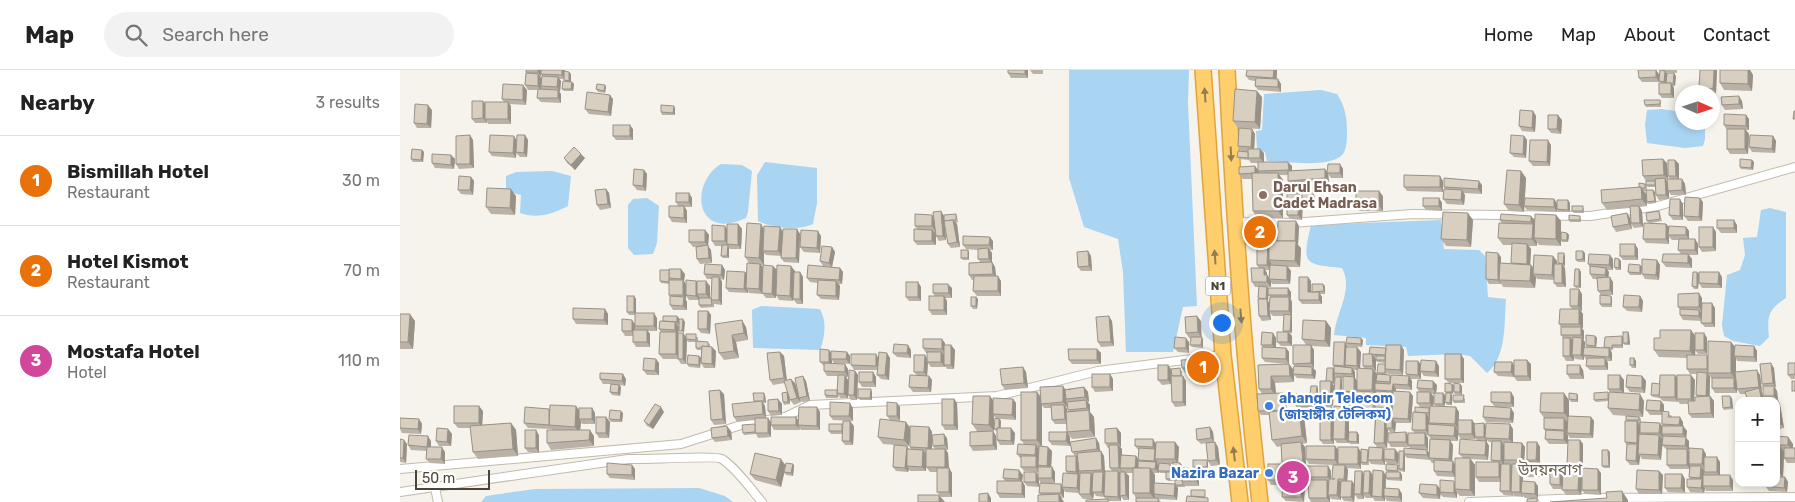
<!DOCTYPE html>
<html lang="en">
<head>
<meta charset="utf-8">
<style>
	:root { --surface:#fff; --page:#f2f2f2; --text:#222; --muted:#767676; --line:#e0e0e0; --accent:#fc3f1d }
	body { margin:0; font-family:Rubik,"Noto Sans Bengali",sans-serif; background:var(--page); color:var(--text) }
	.controls { position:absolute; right:15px; bottom:15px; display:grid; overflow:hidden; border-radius:10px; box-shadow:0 2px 8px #0003 }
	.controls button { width:45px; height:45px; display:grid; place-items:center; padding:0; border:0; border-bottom:1px solid var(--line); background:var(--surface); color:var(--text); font:25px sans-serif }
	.compass { position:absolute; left:1275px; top:15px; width:45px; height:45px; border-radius:50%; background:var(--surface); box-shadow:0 2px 8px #0003; rotate:93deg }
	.scale { position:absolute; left:15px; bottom:12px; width:75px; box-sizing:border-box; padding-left:5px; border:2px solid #4b4439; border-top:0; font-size:14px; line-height:18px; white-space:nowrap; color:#4b4439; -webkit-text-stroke:4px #fff; paint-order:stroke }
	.you { position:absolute; left:821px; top:252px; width:18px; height:18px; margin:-12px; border:4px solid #fff; border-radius:50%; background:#1a73e8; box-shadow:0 0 0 8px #1a73e833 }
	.badge { display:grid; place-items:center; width:32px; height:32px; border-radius:50%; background:var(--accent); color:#fff; font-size:16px; font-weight:700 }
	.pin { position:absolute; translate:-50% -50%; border:2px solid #fff; box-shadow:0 1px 5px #0006 }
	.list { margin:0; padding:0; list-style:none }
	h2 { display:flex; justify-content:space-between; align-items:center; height:65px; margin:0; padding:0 20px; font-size:21px }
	h2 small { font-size:16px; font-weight:400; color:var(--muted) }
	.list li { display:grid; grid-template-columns:32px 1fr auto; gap:15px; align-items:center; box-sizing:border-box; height:90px; padding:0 20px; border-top:1px solid var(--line) }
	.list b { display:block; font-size:19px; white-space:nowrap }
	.list p { margin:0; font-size:16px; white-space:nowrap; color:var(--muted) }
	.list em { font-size:16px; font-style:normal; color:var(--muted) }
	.icon { flex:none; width:28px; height:28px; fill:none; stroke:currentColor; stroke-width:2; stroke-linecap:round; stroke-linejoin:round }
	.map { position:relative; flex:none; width:1395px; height:432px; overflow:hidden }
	header { display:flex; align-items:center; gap:30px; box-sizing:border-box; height:70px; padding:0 25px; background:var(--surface); border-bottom:1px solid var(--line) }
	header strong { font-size:24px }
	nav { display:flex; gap:28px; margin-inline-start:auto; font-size:18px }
	.search { width:350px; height:45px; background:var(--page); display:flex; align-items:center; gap:12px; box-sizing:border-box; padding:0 18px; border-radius:28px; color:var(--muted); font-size:19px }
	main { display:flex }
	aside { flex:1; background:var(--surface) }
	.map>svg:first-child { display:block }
</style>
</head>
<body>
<header>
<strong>Map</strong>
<div class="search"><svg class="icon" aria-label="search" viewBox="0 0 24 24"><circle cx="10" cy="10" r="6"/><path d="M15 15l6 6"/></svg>Search here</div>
<nav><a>Home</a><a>Map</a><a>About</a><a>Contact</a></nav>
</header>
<main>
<aside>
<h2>Nearby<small>3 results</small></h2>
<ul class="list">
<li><span class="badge" style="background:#e8710a">1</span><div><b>Bismillah Hotel</b><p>Restaurant</p></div><em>30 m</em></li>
<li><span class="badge" style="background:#e8710a">2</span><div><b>Hotel Kismot</b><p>Restaurant</p></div><em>70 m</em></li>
<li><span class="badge" style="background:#d1479c">3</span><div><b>Mostafa Hotel</b><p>Hotel</p></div><em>110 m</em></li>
</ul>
</aside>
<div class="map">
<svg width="1395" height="432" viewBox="0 0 1395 432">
	<rect width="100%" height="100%" fill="#f6f3ec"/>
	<g fill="#a9d4f2">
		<path d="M669 0H789L788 33 797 236 783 237 773 282H726L723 202 718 169 684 157 669 108Z"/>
		<path d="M921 20 937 24C945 36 947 47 947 61 947 69 947 78 943 84 931 99 884 91 867 91L865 82 857 80 856 61 862 60 864 24Z"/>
		<path d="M1262 39 1282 42V52L1305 53V69L1303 76 1285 78 1247 73 1245 55 1247 40Z"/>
		<path d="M365 92 417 98V133L413 154C399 161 373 158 358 151L357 105Z"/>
		<path d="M321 94 342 95 352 101 348 142 346 148C295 172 289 113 321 94Z"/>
		<path d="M152 101 171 106 168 136C153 144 137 149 120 143L121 125 106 121V106L116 102Z"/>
		<path d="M247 128 259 136 257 173 253 184 234 185 228 178V135L233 129Z"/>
		<path d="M1370 138 1386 142V228C1368 240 1367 245 1369 267L1360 276 1333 271 1324 266 1322 255 1327 205 1340 200 1345 185 1343 168 1357 167 1361 140Z"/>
		<path d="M1041 150 1044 179 1079 180 1085 186 1088 227 1106 229C1104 253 1107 286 1087 303L1070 286 1057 284 1008 286 1006 277 966 275V268L934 265C936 242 954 220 942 198 903 194 902 194 911 155Z"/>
		<path d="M361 236 420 239C427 252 425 266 420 280L353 278 352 240Z"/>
		<path d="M299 418 325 426 333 432H81L86 426 135 419Z"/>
	</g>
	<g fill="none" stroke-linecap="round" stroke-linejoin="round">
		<defs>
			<g id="street">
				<path d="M835 152 892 153 1012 144 1190 146 1258 136 1395 97"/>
				<path d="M0 399 281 374 341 355 385 347 410 335 597 326 698 301 823 285"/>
				<path d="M35 418 38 432"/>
				<path d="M0 422 228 389C242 390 317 385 322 389 337 399 350 418 362 432"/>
				<path d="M1069 432 1187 428 1395 427"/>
			</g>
			<g id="highway">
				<path d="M803 0 823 285 840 432"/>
				<path d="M827 0C834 145 843 288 860 432"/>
			</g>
		</defs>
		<use href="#street" stroke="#c2bbae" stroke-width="10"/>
		<use href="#highway" stroke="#e0a43c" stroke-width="18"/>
		<use href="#street" stroke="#fff" stroke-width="8"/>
		<use href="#highway" stroke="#ffcf6e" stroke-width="15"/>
	</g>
	<g fill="#bab2a6" fill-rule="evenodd">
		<path d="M141 0 140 7 141 8 142 6 141 4 165 1 171 4V12H172L174 14 173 21H164L162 19 165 12 164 9H159L161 11 160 22H159L161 24V33L141 32 137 28 138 20H128L125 15 127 3 126 2Z"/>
		<path d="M608 0H628V8H611L608 3Z"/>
		<path d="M630 0H643V4H633Z"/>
		<path d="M847 0H877V9H878L881 14V22L858 20 855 16V11L849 10 846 6Z"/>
		<path d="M1260 0H1277V3L1266 2 1267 3 1276 6 1275 16H1273L1274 18V28H1262L1259 24 1261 13 1259 11Z"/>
		<path d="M1317 0 1316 23 1302 22 1299 18Z"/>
		<path d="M1320 0H1350L1353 5 1352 21 1324 20 1320 13Z"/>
		<path d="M1259 4V12H1242L1239 8Z"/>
		<path d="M205 15 206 17 205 23 198 22 196 19Z"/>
		<path d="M127 20 126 35 110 34 111 36V54H88L87 51V53H75L72 49 83 31 85 34 104 32 102 29Z"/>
		<path d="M862 27 860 59 838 58 833 51Z"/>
		<path d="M213 29 211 46 189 44 185 39Z"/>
		<path d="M1260 30 1261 32V37H1246L1245 35Z"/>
		<path d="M1342 31 1343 39 1325 40 1322 35Z"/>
		<path d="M275 38V45H262L261 42Z"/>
		<path d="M32 40 31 58H17L14 53Z"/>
		<path d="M1133 41 1136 46 1135 62 1122 61 1119 56Z"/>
		<path d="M1346 45 1349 49V60H1346L1349 64 1348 84H1330L1327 79V60L1324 55Z"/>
		<path d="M1162 50 1161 64 1151 63 1148 59Z"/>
		<path d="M233 59V70H216L213 66Z"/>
		<path d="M852 59 855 64 854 79 864 83V92L892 96V101L925 99 927 102 940 94 943 99V108H931L928 104 929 112 925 113 927 115V122L914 123V124L915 132H903V131L902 150 890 149 887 145 899 124 902 128V123L896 124 893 119 892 115 888 111V105H879L883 110V148H857L853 141 852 109H843L839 104 858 100V93H851L849 90 839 89 837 87 841 81 838 76Z"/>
		<path d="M70 65 73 70 74 98 59 99 56 94Z"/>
		<path d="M125 65 128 70 127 87H120L116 83V88L92 86 89 82 117 71Z"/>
		<path d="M1124 66 1127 70 1126 88 1114 87 1110 83Z"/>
		<path d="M1373 66 1376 71 1375 83 1352 82 1349 77Z"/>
		<path d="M1151 75 1150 96H1133L1129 91Z"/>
		<path d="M22 80 24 82 23 92H13L11 89Z"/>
		<path d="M51 85 55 89 54 99 35 98 32 93Z"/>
		<path d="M164 88H185L175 100 167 93Z"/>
		<path d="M1275 90 1279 94V109H1282L1285 114 1286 125H1271L1269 122V129L1259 130 1256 125 1255 117H1248L1247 116V120H1253L1255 122 1256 133 1249 134 1247 132 1246 121H1244L1246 124 1247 136 1240 137 1242 141 1243 157 1234 158 1231 154 1232 159 1216 162 1213 157 1227 143 1230 148V138L1207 140 1202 133 1245 114 1246 115 1255 111H1246L1243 106 1267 93 1268 109H1266L1267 112 1270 109 1268 106Z"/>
		<path d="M1354 92 1353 100 1341 99 1340 97Z"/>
		<path d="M244 100 247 104 246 121 237 120 233 115Z"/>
		<path d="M1121 101 1126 108 1124 142 1109 141 1104 134Z"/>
		<path d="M71 107 74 111 73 125 61 124 58 120Z"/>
		<path d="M1043 111V122L1007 121 1004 117Z"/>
		<path d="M1082 115V124L1063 123 1065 125 1064 135 1047 134 1043 129 1045 119 1044 117Z"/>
		<path d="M206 119 209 123 211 138 200 140 197 135Z"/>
		<path d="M289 123 292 128V137H285L287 141V153L272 152 269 147 278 136 276 132Z"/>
		<path d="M116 126 115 145 91 144 86 137Z"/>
		<path d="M983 126V141H959L956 136Z"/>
		<path d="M1039 128 1042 133V141L1026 140 1023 136Z"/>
		<path d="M1154 129 1157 133H1170V142H1158L1157 140V142L1127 140 1124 136Z"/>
		<path d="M1303 132 1302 151H1288L1284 146Z"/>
		<path d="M1283 134V150H1273L1269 145Z"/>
		<path d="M1184 138V143H1174L1172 141Z"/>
		<path d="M541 141 544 146 556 144 557 146 558 152 556 153 557 154 560 177 551 178 548 174 545 153 546 170 539 171 536 166V165V175H517L514 171 517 159 515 156 534 148Z"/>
		<path d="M1259 141 1260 144 1262 151 1251 153 1266 154 1269 157H1286L1289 161V169H1295L1298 174V185H1289L1292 189V198L1266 197 1262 192 1281 184 1278 180 1279 170H1272L1269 167V174L1246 173 1243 169 1249 153 1247 151Z"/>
		<path d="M1156 145 1161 151V165L1167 163 1169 165 1168 172H1162L1161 170V176L1139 175 1137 172V176H1129L1131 179 1130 195H1131L1134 198 1157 191 1156 194H1158L1165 186V196H1164L1165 198 1166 217H1157L1154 213V210L1137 209 1136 207 1135 218 1103 217 1101 213V214H1089L1086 209 1101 187V193L1112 194V175H1103L1098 168 1102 153 1100 150H1135V157Z"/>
		<path d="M1181 148V152H1170L1169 150Z"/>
		<path d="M1073 150 1071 177 1046 176 1041 169Z"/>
		<path d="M896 151 899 156 898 175 901 178 900 197H888L891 201 890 214H872L871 212V217H867L868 218H888L891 222V229L892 232V246H891L892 247V263H890L892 266V276H881L877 272 884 262 883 261 884 246H873L870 243 871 250 862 251 859 246V229L858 228 859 217H855L852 212 859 198 857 195V173H855L852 168 875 155V171H877ZM865 200H869V207L867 205V203ZM868 225 870 227 869 233 868 231Z"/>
		<path d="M338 154 342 159 341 179H330L329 178V188H323L321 186V176H315L312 171 327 159Z"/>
		<path d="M1337 155V163H1321L1317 158Z"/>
		<path d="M1313 157 1316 162V181L1302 182 1299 177Z"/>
		<path d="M364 158 383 162 397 159 400 164 399 193 384 192 381 188V186L366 185 364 183V195H361L363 198 373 196 377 200 376 228H366L362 223 363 211 362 224 349 223 348 221V223L329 222 326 218 347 204 349 193 345 187Z"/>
		<path d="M305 160 309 165 308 176 311 180 312 193 300 194 297 189 296 177H293L289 172Z"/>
		<path d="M421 166 420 183 404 182 400 177Z"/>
		<path d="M593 171V180H590L592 183V192L595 197 596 206 601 211V226H577L573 221 574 210H572L569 205 581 193 578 189V180L566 179 563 175Z"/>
		<path d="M432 177 435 182 432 197 440 198 443 202 442 214H439L440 216 439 230 421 229 417 225 418 213 410 212 407 208 430 197 423 196 420 191Z"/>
		<path d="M1238 179V190H1223L1220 186Z"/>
		<path d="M568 180 569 183V190H563L561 188Z"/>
		<path d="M688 181 691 186 692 201H681L678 197Z"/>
		<path d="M1185 183V192H1178L1176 190Z"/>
		<path d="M1213 189V200H1207L1209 202 1208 207 1213 212V225H1205L1212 228V237H1202L1200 234 1201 225 1198 221 1197 209H1193L1190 204V197L1188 194Z"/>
		<path d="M1219 189 1221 191V200H1216L1214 197Z"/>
		<path d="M1257 190 1260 195 1259 210 1245 209 1242 204Z"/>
		<path d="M322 195 325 200 324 210 321 209 322 212V235L315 234H314V237L301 238 299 235V230H289L286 226V230L287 232V240H273L270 235V226L269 225V214L261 213 260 211 285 204 284 211 286 214 297 212 310 216V228H311L312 209H307L304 204Z"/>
		<path d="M1240 195 1242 197 1241 205H1230L1228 202Z"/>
		<path d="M1179 199 1181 202V218H1176L1174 216Z"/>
		<path d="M395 201V202H400L403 207V234H397L393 229 394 223 393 231 379 230 376 225Z"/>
		<path d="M1299 204 1322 207V218H1302L1299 213V211L1298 219H1294L1292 216Z"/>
		<path d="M911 211V222L925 216V224H920L922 227V234H902L899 230Z"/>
		<path d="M518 212 521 217V231H509L506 227Z"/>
		<path d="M552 218V228H545L547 231V245H532L529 240 535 226 533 223Z"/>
		<path d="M1182 224V241H1181L1183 244 1182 259 1184 261V270H1183L1185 272V277H1187L1186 275 1195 266 1197 268 1196 278H1205L1222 266 1223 268 1228 262 1229 264 1230 275H1225L1223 273V269V278H1213V280H1211L1212 283V291H1207L1208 293V300H1190L1186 296 1187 290 1184 287V290L1175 289 1174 287V291H1166L1163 286V268L1161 265V257L1159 254 1172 239 1170 236Z"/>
		<path d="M234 226 236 229V243L257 248V261H248L250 264V277H236L233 272V266H225L222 261 235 253V245H229L227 242Z"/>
		<path d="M1240 226 1243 231 1242 242 1227 241 1223 237Z"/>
		<path d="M576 227 578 229 577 239H573L571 236Z"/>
		<path d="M1302 228V233L1315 238V257H1305L1301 253 1302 251 1283 250 1280 245V240L1278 237Z"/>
		<path d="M205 239 208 244V255L176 254 173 249Z"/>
		<path d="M308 241 311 245 310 264 301 263 298 259Z"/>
		<path d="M0 244 15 251 13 279H0Z"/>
		<path d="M279 248V255H277L279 257 278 263 286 267H298V271L310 274V277L316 281 315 298H304L301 293V280H297L296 278V272H288L287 270 286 294H281L278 289H263L259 284 261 262 259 259 263 251Z"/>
		<path d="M712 251 714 276 701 277 698 272Z"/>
		<path d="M801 251 802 267 803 270V278L792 277 790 275 791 268H789L786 263Z"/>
		<path d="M926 251 931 258 930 277 911 276 914 280V298H913L916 301 915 309 897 308 894 305V312L875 313 876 323 886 328 887 340 898 339 896 336 910 325 917 316 918 319V325L920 328 926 311 934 300V297L933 295 948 277 961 282 960 298 965 299 963 296 969 284 1004 280 1003 305 988 304 987 302V305H990L991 306H1008L1006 304 1018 291 1021 295 1039 296V307L1024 306 1021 302V309H1011L1012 311V320L996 319V321L1013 326 1011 353H996L995 362H990L988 360 987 378H983L984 380 995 379 999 384 998 394H988L985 391V395L971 394 969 391V395H962L961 393V399L947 398 948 400 947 411H952L955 415 964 404 970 401 973 405H986L988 402 986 400 998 395 999 396 1004 381 1011 379 1009 377H991L988 372 1015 363 1012 360 1015 343 1020 337 1017 333 1019 322 1017 318 1037 315 1036 323H1043L1045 325V336H1036L1034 334V324H1031L1034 327 1033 336 1059 342V350L1074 354 1084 353 1086 357 1113 359V372L1122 373 1125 377 1124 391H1128L1127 390 1137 372 1140 377V407H1125L1123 404V411L1138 416V428H1137L1140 432 1131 428H1125L1123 426V427L1114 426 1113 424V426L1104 425 1100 421 1101 412H1079L1076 407 1092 392 1091 390V372H1089L1087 370V372L1089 376 1088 390 1070 389 1075 395V426H1060L1057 423V428L1043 427 1040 424V429L1023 428 1019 423 1040 419 1055 412V407L1037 406 1034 401V393H1032L1030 390 1007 388 1005 386V402L1000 401 999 400V402H1000L1002 405V411L987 410 986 408V418L999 419 1002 424V432L987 431 985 428V431H975L972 427V428H966L964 426V429H958L955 425 954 432 944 431 941 427V430L931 429 930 427V432H911L909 428 908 411 906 407 928 396 931 401V409H933L932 408 933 395 909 394 906 389 935 376 938 380 961 382 977 377 974 373 975 343 958 342 957 340H950L949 338 956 326H946L943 321V308H941L942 310V324H936L934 322 936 307 935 305 934 314H933L934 316 933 336H931L934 339 949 341V364L957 362 959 365V374H950L949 372V373H937L934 369V374H923L920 370V341L900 340 904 346 907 373 902 374 905 377 906 396 893 397 904 401V410L899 411 905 416 904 432 886 431 882 427 883 415H871L868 410 884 398H885L882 393 881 376 877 377 872 370 869 345H861L858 341 862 324 859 319 858 295 889 294 894 300 895 296 893 294 906 275 902 269ZM974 287H976V290L977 292 985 293V294L977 303 978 304 976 305 977 304 975 301H976V289ZM954 300H957V311L955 308V302ZM1026 365H1028L1031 369 1029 383 1027 380H1025H1028V368ZM1058 365 1061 369H1075V368L1077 370 1059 384 1063 388 1055 394 1052 391 1053 375 1050 371H1058Z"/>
		<path d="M315 254 346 257 348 270 336 272 339 288 324 290 319 283Z"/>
		<path d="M873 263 876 268V277L886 278 889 282V294L865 292 862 288 863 277 861 275Z"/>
		<path d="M1304 263 1307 268V284H1298L1295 280V285L1308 286 1331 272 1335 277 1354 276 1357 281V292L1337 291 1336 288V302L1360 305 1362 322 1364 331H1348L1346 324H1340L1337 319V323H1315L1312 318V309L1308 304 1310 307V326L1314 331V348H1292L1289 344V334H1280L1278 331V332L1263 331 1260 328 1253 327 1251 325 1260 314 1277 308 1295 310 1294 331H1295L1297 327 1296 325 1297 304H1290L1287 299V288L1259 287 1254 280Z"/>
		<path d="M963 270 962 277 948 276 946 273Z"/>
		<path d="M789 272V283L778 282 774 278Z"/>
		<path d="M545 273V275H551L555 280 554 299H547L545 296V297H531L528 293 527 306H529L532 310 531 322H513L509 317 517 305 514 302 525 285 527 289V283H526L523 278Z"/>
		<path d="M697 279 701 283V294H672L669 290Z"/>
		<path d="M511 280V288L497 287 493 283Z"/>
		<path d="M380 282 384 286 387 310 395 313 398 325 406 311 410 331 402 332 400 329 401 332 394 335 390 330 389 325 390 334 384 335 383 332 387 322 389 324 385 313 373 315 370 310Z"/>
		<path d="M431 283 450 286V294L434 293 432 290V294L448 299V307H446L448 310V328H440L439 325 438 328H426L425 325 437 320 438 306H427L424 301V296L420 292Z"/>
		<path d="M299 286 301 288 300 298 289 297 287 294Z"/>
		<path d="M478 288H490L489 310 481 309 477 305 478 300H454L451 295Z"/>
		<path d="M1234 288 1236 291V298H1232L1230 295Z"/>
		<path d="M1064 289V313H1049L1045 309Z"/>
		<path d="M1112 292 1114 296 1131 294V311H1117L1114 307 1098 306 1094 302Z"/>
		<path d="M259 293V305H247L243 300Z"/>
		<path d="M809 293 810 302 785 303 782 298Z"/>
		<path d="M1395 293V309H1391L1388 305Z"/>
		<path d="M623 297 626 302 628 318 605 320 602 315Z"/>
		<path d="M1374 298 1375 318 1377 321 1378 330 1380 334 1384 358 1376 360V331H1366L1363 326V316L1362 314Z"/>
		<path d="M771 299 782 301V306L786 311V336L775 337 772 332 771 314 762 315 758 310Z"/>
		<path d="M1183 300 1184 309H1170L1167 304Z"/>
		<path d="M455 301 458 305 457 330H451L448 325Z"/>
		<path d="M473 302 476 307V317H462L459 312Z"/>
		<path d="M710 304 713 309V321L695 322 692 317Z"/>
		<path d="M1220 305 1224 310V323L1244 331 1243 347 1213 345 1208 338 1209 331 1196 332 1194 330 1209 324 1210 322 1208 319Z"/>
		<path d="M1242 306 1246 311 1245 323 1230 322 1226 317Z"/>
		<path d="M200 309H226L225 316 220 315 221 317 220 326 212 325 210 322 211 314H203Z"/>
		<path d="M1052 314 1054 316 1053 324H1051L1052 326V335H1047L1045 332 1046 323 1045 322Z"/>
		<path d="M663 316 665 319 684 317 688 322 689 332H688L690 335V342L694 347 695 367 672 369 667 362V354H655L652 350 651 338H644L642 335V376L652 381 651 397H652L655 402V413H641L639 410V417L627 416 624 412 636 402 638 405V402L624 401 621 397V388H620L617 384 624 374 621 370 637 322 641 327ZM666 330 668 332V340L669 341H667V339L666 337H667Z"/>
		<path d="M1062 316V325L1055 324 1054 322Z"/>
		<path d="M472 322V330H460L458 328Z"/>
		<path d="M324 324 326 354 314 355 311 350Z"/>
		<path d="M1177 324 1178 326V332H1171L1169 329Z"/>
		<path d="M365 325 366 333H363L365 336 366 348 371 352 396 347 398 350 420 342V360H401L399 357 400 360H374L371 355V367L358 368 356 364 344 365 343 363 355 354V350L337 352 334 347 354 332Z"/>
		<path d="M1114 327V337H1097L1114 343 1113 353 1086 352 1083 347 1095 337 1091 332Z"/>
		<path d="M1065 328V333H1054L1053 331Z"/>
		<path d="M1332 328 1333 339 1324 340 1323 338Z"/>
		<path d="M378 329 382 334V345L371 346 368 341Z"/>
		<path d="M554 329 557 333 558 360H545L542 355Z"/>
		<path d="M613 329 616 333V350L600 349 601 351V358L615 363 614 375H600L597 370V361H596L594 359 596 348 594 346V361H593L596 366 597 380 573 381 570 376 577 361 572 354 593 331Z"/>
		<path d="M1169 330V346L1191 347 1194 351 1193 368H1170L1167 364 1168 365V370H1180L1183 374V398L1201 403V425L1185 424 1182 420 1181 425H1166L1162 419H1153L1150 414 1163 401 1170 400 1167 397 1168 374H1149L1145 369 1146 362 1144 359V348L1140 342Z"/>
		<path d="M1261 331 1264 335V341L1272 346V347L1283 352V356L1287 361 1286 368 1289 371V380H1288L1289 382 1306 384V387L1320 392V405L1333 410V421H1306L1305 418 1304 423 1290 422 1287 417 1290 409 1289 407 1290 399H1270L1267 395V379H1266L1262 375V372L1261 390 1242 389 1240 386 1239 395H1230L1226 390 1227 376 1225 372 1227 351 1226 350 1239 347 1241 349V352L1263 356 1262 354V345H1250L1246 340Z"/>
		<path d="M176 336 179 341 192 338 195 343V354H182L181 352 180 360 194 366V376L151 380 147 373 152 360V359L128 358 124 353 149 339Z"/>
		<path d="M500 337V351L490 350 487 346Z"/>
		<path d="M453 338V351L433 350 430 346Z"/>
		<path d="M83 341 82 355 111 353 116 360 118 386 78 389 73 382 71 358H58L54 353Z"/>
		<path d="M264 342 253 359 247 356 244 351Z"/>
		<path d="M223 343 222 352H211L209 349Z"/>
		<path d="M206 347 210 352 209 368H199L196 363Z"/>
		<path d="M0 348 19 349 22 354 21 364 2 363 0 359Z"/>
		<path d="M454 356 453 375H445L442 371V364H431L429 361Z"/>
		<path d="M529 357 532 362V365L547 368 548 380H546L548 383 549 398 552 403V427H541L537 422V402H530L526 397V388V401H510L509 399 508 402 496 401 493 397 511 379 510 377V365L509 376 483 374 478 367 510 358ZM532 365 533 376 535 379H532Z"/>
		<path d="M810 357 813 362 814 372 818 377 820 395 811 396 808 391 806 373 801 374 797 370Z"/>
		<path d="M717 358 721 363V377H720L722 379V385L736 386 738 390 739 381 735 376 756 373 779 377 778 393 782 395 781 402 795 399 793 397 808 393V399H796L799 403V416H785V415V417H777L778 418 777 430 759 429 761 432H736V428L733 423V403H726L729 406V430H724L721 427V431H709L710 432 706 430 704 427 696 426 694 423 693 429H683L679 424V423L665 422 664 420V428L641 425 639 423 662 415 667 404 666 401 675 386 672 382 699 373 700 381 704 386 705 401H712L710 398 709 378H708L705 373ZM770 394H773V400L774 402H771L772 396ZM759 401 760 403H766V409L768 411H775V414L755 413V405L754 403H759Z"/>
		<path d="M48 359 52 364 51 376H39L36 371Z"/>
		<path d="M331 361 332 370 315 372 312 368Z"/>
		<path d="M667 362 670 367V376L652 375 649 371Z"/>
		<path d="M139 365V383L128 382 125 378Z"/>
		<path d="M1376 366 1388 367 1393 374V378H1395V393H1387L1384 388 1383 407H1385L1388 412 1387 422 1369 421 1365 416 1376 413Z"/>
		<path d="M0 369 7 374 6 393 0 392Z"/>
		<path d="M31 371V377L45 382V394L30 393 26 389 27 381 11 380 8 375Z"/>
		<path d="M1210 382V398H1204L1202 396Z"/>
		<path d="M393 394 394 396 393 406 386 405 384 402 381 417 355 410 350 404Z"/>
		<path d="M232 395 235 399V410L210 408 207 404Z"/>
		<path d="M1282 404 1285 409V423L1268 422 1265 418Z"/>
		<path d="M623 405 622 411 625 416V428H600L597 423 605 411 603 408Z"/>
		<path d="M1263 405 1262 424H1239L1236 419Z"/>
	</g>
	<g fill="#979187">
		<path d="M138 0H141V7L138 2Z"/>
		<path d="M162 0H165V9L162 5Z"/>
		<path d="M625 0H628V8L625 4Z"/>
		<path d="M874 0H877L876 12 873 8Z"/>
		<path d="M1256 0 1259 4V12L1256 7Z"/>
		<path d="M1314 0H1317L1316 23 1313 19Z"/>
		<path d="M1348 0H1350L1353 5 1352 21 1348 14Z"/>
		<path d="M1265 1 1267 3 1266 14 1264 12Z"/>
		<path d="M169 2 171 4V13L169 11Z"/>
		<path d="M1274 3 1276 6 1275 16 1273 14Z"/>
		<path d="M138 4 142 9 141 21 138 16Z"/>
		<path d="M158 7 161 11 160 22 157 17Z"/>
		<path d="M878 9 881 14V22L878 17Z"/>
		<path d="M172 12 174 14 173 21 171 19Z"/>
		<path d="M1271 13 1274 18V28L1271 24Z"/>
		<path d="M123 15 127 20 126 35 123 30Z"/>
		<path d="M205 15 206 17 205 23 204 21Z"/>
		<path d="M158 20 161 24V33L158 28Z"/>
		<path d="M857 21 862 27 860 59 855 52Z"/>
		<path d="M210 25 213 29 211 46 208 42Z"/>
		<path d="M1339 26 1342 31 1343 39 1339 34Z"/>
		<path d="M83 31 86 35 85 49 87 51V53L83 48Z"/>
		<path d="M108 32 111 36V54L108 49Z"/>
		<path d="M28 35 32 40 31 58 27 54Z"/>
		<path d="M274 36 275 38V45L273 43Z"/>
		<path d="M1133 41 1136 46 1135 62 1132 58Z"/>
		<path d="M1158 45 1162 50 1161 64 1157 59Z"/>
		<path d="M1346 45 1349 49V60L1346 56Z"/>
		<path d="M230 55 233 59V70L230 66Z"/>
		<path d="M852 59 855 64 854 82 851 77Z"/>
		<path d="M1345 59 1349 64 1348 84 1345 79Z"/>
		<path d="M70 65 73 70 74 98 70 94Z"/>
		<path d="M125 65 128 70 127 87 124 83Z"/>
		<path d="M114 66 117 71 116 88 113 83Z"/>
		<path d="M1124 66 1127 70 1126 88 1123 84Z"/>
		<path d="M1373 66 1376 71 1375 83 1372 79Z"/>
		<path d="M1148 70 1151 75 1150 96 1147 92Z"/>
		<path d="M860 79 864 83V93L860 88Z"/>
		<path d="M22 80 24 82 23 92 21 90Z"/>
		<path d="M181 84 185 88 175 100 171 95Z"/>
		<path d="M51 85 55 89 54 99 51 95Z"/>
		<path d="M1263 89 1267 93 1268 109 1264 105Z"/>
		<path d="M1275 90 1279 94V110L1276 106Z"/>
		<path d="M1352 90 1354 92 1353 100 1351 98Z"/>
		<path d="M888 92 892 96V105L889 100Z"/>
		<path d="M940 94 943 99V108L940 103Z"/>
		<path d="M855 96 859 101V109L855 104Z"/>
		<path d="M925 99 928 103 929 112 925 108Z"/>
		<path d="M244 100 247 104 246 121 243 116Z"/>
		<path d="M1121 101 1126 108 1124 142 1119 135Z"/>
		<path d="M878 103 883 110V148L878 141Z"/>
		<path d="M1040 106 1043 111V122L1040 117Z"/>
		<path d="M71 107 74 111 73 125 70 120Z"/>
		<path d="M1265 108 1268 113V121L1269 122V129L1266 125Z"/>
		<path d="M1282 109 1285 114 1286 125 1282 120Z"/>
		<path d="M924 110 927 115V122L924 117Z"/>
		<path d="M1079 111 1082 115V124L1078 119Z"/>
		<path d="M1241 117 1246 124 1247 136 1242 129Z"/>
		<path d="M111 119 116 126 115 145 110 138Z"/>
		<path d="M206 119 209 123 211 138 208 134Z"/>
		<path d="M1062 120 1065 125 1064 135 1061 130Z"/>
		<path d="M1253 120 1255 122 1256 133 1255 131Z"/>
		<path d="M913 121 914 124 915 132 913 129Z"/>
		<path d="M979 121 983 126V141L979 136Z"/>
		<path d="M289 123 292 128V137L289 132Z"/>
		<path d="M899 124 903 129 902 130 903 131 902 150 898 145Z"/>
		<path d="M1039 128 1042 133V141L1039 136Z"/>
		<path d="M1300 128 1303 132 1302 151 1299 147Z"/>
		<path d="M1154 129 1157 134V142L1154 137Z"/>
		<path d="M1280 129 1283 134V150L1280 146Z"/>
		<path d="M1168 130 1170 133V142L1168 140Z"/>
		<path d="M284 136 287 141V153L284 148Z"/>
		<path d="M1239 136 1242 141 1243 157 1240 153Z"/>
		<path d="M541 141 544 146 546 170 543 166Z"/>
		<path d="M1068 143 1073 150 1071 177 1067 170Z"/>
		<path d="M1227 143 1230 148 1232 159 1229 154Z"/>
		<path d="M532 145 535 150V161L532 156Z"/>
		<path d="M1156 145 1161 151V176L1156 169Z"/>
		<path d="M1131 146 1135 150 1134 156 1138 161 1134 168 1137 172V176L1132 169 1133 155 1131 152Z"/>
		<path d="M553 150 557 154 560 177 557 172Z"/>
		<path d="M1334 150 1337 155V163L1334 158Z"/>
		<path d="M872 151 875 155 874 174 871 169Z"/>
		<path d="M896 151 899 156 898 175 901 178 900 197 895 191Z"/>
		<path d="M338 154 342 159 341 179 338 175Z"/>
		<path d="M361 154 365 161 363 181 364 183V195L359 188Z"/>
		<path d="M1266 154 1270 158 1268 165 1269 167V174L1266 169Z"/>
		<path d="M325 156 328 160 327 174 329 178V188L327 186 328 176 325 171Z"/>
		<path d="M380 157 383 162 382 186 378 181Z"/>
		<path d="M1286 157 1289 161V170L1286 165Z"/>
		<path d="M1313 157 1316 162V181L1313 177Z"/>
		<path d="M397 159 400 164 399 193 396 188Z"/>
		<path d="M305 160 309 165 308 176 311 180 312 193 309 188 308 177 305 172Z"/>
		<path d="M532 160 536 164V175L532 171Z"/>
		<path d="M418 161 421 166 420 183 417 178Z"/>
		<path d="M1167 163 1169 165 1168 172 1167 170Z"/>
		<path d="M590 167 593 171V180L589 175Z"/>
		<path d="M1295 169 1298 174V185L1295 180Z"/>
		<path d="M868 172 871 177 869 190 871 193V200L867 195Z"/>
		<path d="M1127 174 1131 179 1130 199 1127 194Z"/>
		<path d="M1235 174 1238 179V190L1235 186Z"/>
		<path d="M432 177 435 182 432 197 429 193Z"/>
		<path d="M588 178 592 183V194L589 189Z"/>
		<path d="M568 180 569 183V190L568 188Z"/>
		<path d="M688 181 691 186 692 201 689 196Z"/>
		<path d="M1183 181 1185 183V192L1183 189Z"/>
		<path d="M1098 183 1101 187V210H1099L1101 213V214L1098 210Z"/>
		<path d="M1164 183 1165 186V196L1163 194Z"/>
		<path d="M1288 184 1292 189V198L1288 193Z"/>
		<path d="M1210 185 1213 189V200L1209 195Z"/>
		<path d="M1153 186 1157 191 1155 210 1152 205Z"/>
		<path d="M1219 189 1221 191V200L1219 198Z"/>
		<path d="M1257 190 1260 195 1259 210 1256 205Z"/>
		<path d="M592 192 595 197 596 208 593 204Z"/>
		<path d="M360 194 364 198 362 224 359 219Z"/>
		<path d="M1162 194 1165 198 1166 217 1162 213Z"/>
		<path d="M322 195 325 200 324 210 321 205Z"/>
		<path d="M1131 195 1136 202 1133 204 1136 207 1135 218 1130 211Z"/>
		<path d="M1240 195 1242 197 1241 205 1240 203Z"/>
		<path d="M373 196 377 200 376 228 372 224Z"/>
		<path d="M391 196 395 201 393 231 390 226Z"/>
		<path d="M887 196 891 201 890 214 887 210Z"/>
		<path d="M440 198 443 202 442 214 439 210Z"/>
		<path d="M864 198 867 203V210L864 205Z"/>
		<path d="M1206 198 1209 202 1208 210 1205 205Z"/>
		<path d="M281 199 285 204 284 211 286 215V230L283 225V212L281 209Z"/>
		<path d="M1179 199 1181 202V218L1179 216Z"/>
		<path d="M345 202 349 206 346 218 348 221V223L344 219Z"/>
		<path d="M400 202 403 207V234L400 229Z"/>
		<path d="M1297 202 1299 204 1298 219 1297 217Z"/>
		<path d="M1319 202 1322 207V218L1318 214Z"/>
		<path d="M867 205 870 209H869L871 211V217L867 212Z"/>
		<path d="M598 206 601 211V226L598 221Z"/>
		<path d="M319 207 322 212V235L319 230Z"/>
		<path d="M908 207 911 211V227L908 222Z"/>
		<path d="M1210 207 1213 212V225L1210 220Z"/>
		<path d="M296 211 300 215 297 224 299 227V230L296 226Z"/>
		<path d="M306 211 310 216V229L306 224Z"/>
		<path d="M436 211 440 216 439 230 436 226Z"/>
		<path d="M518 212 521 217V231L518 227Z"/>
		<path d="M548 214 552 218V228L549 223Z"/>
		<path d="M923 214 925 216V224L924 221Z"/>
		<path d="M867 217 869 219 868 231 870 234 869 241 870 243 871 250 868 246 866 229Z"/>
		<path d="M888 218 891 222V229L888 225Z"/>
		<path d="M1179 219 1182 224V241L1178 236Z"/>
		<path d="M919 222 922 227V234L919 230Z"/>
		<path d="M1299 223 1302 228V242L1299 237Z"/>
		<path d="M234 226 236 229V245L234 242Z"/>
		<path d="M544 226 547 231V245L544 240Z"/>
		<path d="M1211 226 1212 228V237L1211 234Z"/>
		<path d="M1240 226 1243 231 1242 242 1239 237Z"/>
		<path d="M284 227 287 232V240L283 236Z"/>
		<path d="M576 227 578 229 577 239 576 236Z"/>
		<path d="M889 227 892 232V246L889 241Z"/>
		<path d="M1312 233 1315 238V257L1312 253Z"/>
		<path d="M205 239 208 244V255L204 250Z"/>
		<path d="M1179 239 1183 244V259L1179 254Z"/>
		<path d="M1299 240 1302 244V251L1299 246Z"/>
		<path d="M308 241 311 245 310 264 307 259Z"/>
		<path d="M254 243 257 248V261L254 256Z"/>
		<path d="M10 244 15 251 13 279 8 272Z"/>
		<path d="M891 245 892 247V263L890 261Z"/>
		<path d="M277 246 279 248V255L277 252Z"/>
		<path d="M709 246 712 251 714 276 711 272Z"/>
		<path d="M797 246 801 251V267L798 262Z"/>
		<path d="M283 249 285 252 284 263 282 261Z"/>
		<path d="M232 250 235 254V266L232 261Z"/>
		<path d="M342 250 346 257 348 270 344 263Z"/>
		<path d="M926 251 931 258 930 277 925 271Z"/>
		<path d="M275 252 279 257 278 265 275 260Z"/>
		<path d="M1181 257 1184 261V270L1181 265Z"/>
		<path d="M247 260 250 264V277L247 272Z"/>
		<path d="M1291 260 1296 267 1295 288 1290 281Z"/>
		<path d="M276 262 279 266V289L276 284Z"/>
		<path d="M888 262 892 266V276L888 272Z"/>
		<path d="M1228 262 1229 264 1230 275 1228 273Z"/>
		<path d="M283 263 287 268 286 294 283 289Z"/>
		<path d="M873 263 876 268V280L872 275Z"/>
		<path d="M1304 263 1307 268V284L1304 280Z"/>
		<path d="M332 265 336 272 339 288 334 281Z"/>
		<path d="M1195 266 1197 268 1196 278 1195 276Z"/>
		<path d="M1222 266 1223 268V278L1222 275Z"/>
		<path d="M802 267 803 270V278L801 275Z"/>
		<path d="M786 268 789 272V283L786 278Z"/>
		<path d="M961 268 963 270 962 277 961 274Z"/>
		<path d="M1170 268 1174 272 1172 285 1174 287V291L1170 286Z"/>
		<path d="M1182 268 1185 272V285H1183L1184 287V290L1181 285Z"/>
		<path d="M542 269 545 273V283L542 279Z"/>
		<path d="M945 272 948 277 945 295 947 298V300L944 296Z"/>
		<path d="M1331 272 1336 278 1334 286 1336 288V310L1331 303Z"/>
		<path d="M508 275 511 280V288L507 283Z"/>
		<path d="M551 275 555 280 554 299 551 295Z"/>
		<path d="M911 275 914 280V298L911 293Z"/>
		<path d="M1001 275 1004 280 1003 305 1000 300Z"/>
		<path d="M1354 276 1357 281V292L1354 287Z"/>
		<path d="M312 277 316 281 315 298 312 294Z"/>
		<path d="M957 277 961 282 960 300 957 296Z"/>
		<path d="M886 278 889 282V294L886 289Z"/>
		<path d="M1209 278 1212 283V291L1209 287Z"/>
		<path d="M697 279 701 283V294L697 290Z"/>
		<path d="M429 280 432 284 431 289 432 290V297L429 292Z"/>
		<path d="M380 282 384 286 387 313 384 308Z"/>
		<path d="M447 282 450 286V294L446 289Z"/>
		<path d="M541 282 545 286V297L541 292Z"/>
		<path d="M487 283 490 288 489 310 485 305Z"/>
		<path d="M476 284 479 289V300L476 296Z"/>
		<path d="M972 284 976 289V301L973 296Z"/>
		<path d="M1061 284 1064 289V313L1061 309Z"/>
		<path d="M525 285 528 290 527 307 524 302Z"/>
		<path d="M299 286 301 288 300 298 299 295Z"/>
		<path d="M1205 288 1208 293V300L1205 296Z"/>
		<path d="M1234 288 1236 291V298L1234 295Z"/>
		<path d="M256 289 259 293V305L255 301Z"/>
		<path d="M806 289 809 293 810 302 806 297Z"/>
		<path d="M1127 290 1131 294V311L1128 306Z"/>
		<path d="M1018 291 1022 296 1020 301 1021 302V309L1018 305Z"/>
		<path d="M1036 291 1039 296V307L1035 302Z"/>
		<path d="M1112 292 1115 297 1114 307 1111 302Z"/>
		<path d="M1371 293 1374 298 1376 318 1373 313Z"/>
		<path d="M445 294 448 299V307L445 302Z"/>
		<path d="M889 294 894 301 893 304 894 305V312L890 306Z"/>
		<path d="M768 295 771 299V314L768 310Z"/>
		<path d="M1180 295 1183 300 1184 309 1180 304Z"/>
		<path d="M623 297 626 302 628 318 624 313Z"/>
		<path d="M912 297 916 301 915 309 912 305Z"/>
		<path d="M933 298 935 301 934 303 935 305 934 314 933 312Z"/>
		<path d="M952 298 955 302V308L957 311V326L954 322V308L952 304Z"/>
		<path d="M973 299 977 304 976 320H975L976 321 975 337 977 340 976 344 973 339 974 323 972 320Z"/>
		<path d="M1357 300 1360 305 1362 322 1359 317Z"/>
		<path d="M455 301 458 305 457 330 454 325Z"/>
		<path d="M473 302 476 307V317L473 312Z"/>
		<path d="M1307 303 1310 307 1309 330 1306 326Z"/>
		<path d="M223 304 226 309 225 316 222 311Z"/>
		<path d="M710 304 713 309V321L710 317Z"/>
		<path d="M445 305 448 310V328L444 324Z"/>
		<path d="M1220 305 1224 310V324L1220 319Z"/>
		<path d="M1275 305 1279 310 1277 329 1278 332 1275 327Z"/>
		<path d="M1291 305 1295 310 1294 334 1291 329Z"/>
		<path d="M403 306 406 311 410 331 407 326Z"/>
		<path d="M529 306 532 310 531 322 528 318Z"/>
		<path d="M783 306 786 311V336L783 332Z"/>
		<path d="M871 306 875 313 876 326 871 319Z"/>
		<path d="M1009 306 1012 311V320L1008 315Z"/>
		<path d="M1242 306 1246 311 1245 323 1242 318Z"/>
		<path d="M941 307 942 310V324L940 322Z"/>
		<path d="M1334 308 1337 312V323L1334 318Z"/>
		<path d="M391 309 395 313 401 332 397 328Z"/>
		<path d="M931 311 934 316 933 336 930 332Z"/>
		<path d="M1033 311 1037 315 1036 324 1033 319Z"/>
		<path d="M993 314 996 319V326L992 321Z"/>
		<path d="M1052 314 1054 316 1053 324 1052 322Z"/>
		<path d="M1060 314 1062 316V325L1060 322Z"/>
		<path d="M219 315 221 317 220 326 218 323Z"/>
		<path d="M663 316 666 321 667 337 663 332Z"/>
		<path d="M917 316 918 319V325L921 329 920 331 921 333V341L917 336 916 325Z"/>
		<path d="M1374 316 1377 321 1378 330 1380 334 1384 358 1381 354 1377 330 1374 326Z"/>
		<path d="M684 317 688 322 689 332 685 327Z"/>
		<path d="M1359 318 1362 323 1364 331H1362Z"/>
		<path d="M471 319 472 322V330L470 328Z"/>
		<path d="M320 320 324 324 326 354 323 349Z"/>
		<path d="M387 322 389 325 390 334 388 332Z"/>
		<path d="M637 322 642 329 641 334 642 335V377L637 370Z"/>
		<path d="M992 322 995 327 994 343 991 338Z"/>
		<path d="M1010 322 1013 326 1011 353 1008 349Z"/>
		<path d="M1030 322 1034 327 1033 338 1030 333Z"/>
		<path d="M1111 322 1114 327V337L1111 333Z"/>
		<path d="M364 323 365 325 366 333 364 331Z"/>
		<path d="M883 323 886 328 887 344 883 340Z"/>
		<path d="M1043 323 1045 325V336L1043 334Z"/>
		<path d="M1051 323 1052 326V335L1050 333Z"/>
		<path d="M1164 323 1169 330V349L1164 343Z"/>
		<path d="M1177 324 1178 326V332L1177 330Z"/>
		<path d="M1240 324 1244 331 1243 347 1239 340Z"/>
		<path d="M590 326 595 333 593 344 594 346V361L589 355Z"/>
		<path d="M1310 326 1314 331V348L1311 343Z"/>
		<path d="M1330 326 1332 328 1333 339 1331 337Z"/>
		<path d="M378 329 382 334V345L379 341Z"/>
		<path d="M554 329 557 333 558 360 554 355Z"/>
		<path d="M613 329 616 333V350L612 345Z"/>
		<path d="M686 330 690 335V342L694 347 695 367 690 360 689 340 687 338Z"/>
		<path d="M362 331 365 336 366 348 363 344Z"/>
		<path d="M1261 331 1264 335V345L1260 341Z"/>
		<path d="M450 333 453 338V351L449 346Z"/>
		<path d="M497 333 500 337V351L497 346Z"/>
		<path d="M664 335 667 339 668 354 665 349Z"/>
		<path d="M79 336 83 341 82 358 79 353Z"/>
		<path d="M176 336 181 343 179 349 181 352 180 363 175 357Z"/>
		<path d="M931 336 934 340V374L931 370Z"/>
		<path d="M261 337 264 342 253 359 249 355Z"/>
		<path d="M417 337 420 342V360L417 356Z"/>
		<path d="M946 337 949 341V373L945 369Z"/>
		<path d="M1056 337 1059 342 1058 359 1055 354Z"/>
		<path d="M192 338 195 343V354L192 349Z"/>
		<path d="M1111 338 1114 343 1113 353 1110 349Z"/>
		<path d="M899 339 904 346 907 373 902 366Z"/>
		<path d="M221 341 223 343 222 352 220 350Z"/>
		<path d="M985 342 988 347 986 358 988 360 987 378 984 373Z"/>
		<path d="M1026 343 1029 348V365L1026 360Z"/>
		<path d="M206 347 210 352 209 368 206 363Z"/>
		<path d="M396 347 399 352 398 355 399 357 400 360 396 355Z"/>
		<path d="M1191 347 1194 351 1193 368 1190 364Z"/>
		<path d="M1280 347 1283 352V359L1279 355Z"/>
		<path d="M368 348 371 352V367L368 363Z"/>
		<path d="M992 348 996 353 995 362 992 358Z"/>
		<path d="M1164 348 1168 353 1167 364 1164 360Z"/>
		<path d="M19 349 22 354 21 364 18 359Z"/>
		<path d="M599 349 601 351 600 361 599 359Z"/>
		<path d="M1072 350 1076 355 1075 369 1072 364Z"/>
		<path d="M450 351 454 356 453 375 450 371Z"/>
		<path d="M1237 351 1240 356V377L1237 373Z"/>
		<path d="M506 352 511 359 509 376 504 370Z"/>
		<path d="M111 353 116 360 118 386 113 379Z"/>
		<path d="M1084 353 1087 358 1085 368 1087 370V372L1084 367Z"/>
		<path d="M1260 353 1263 357 1262 364 1263 365V368L1259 363Z"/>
		<path d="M1110 354 1113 359V373L1109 369Z"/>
		<path d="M327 356 331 361 332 370 328 366Z"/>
		<path d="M1055 356 1058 361V371L1054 366Z"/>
		<path d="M1283 356 1287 361 1286 368 1289 371V380L1285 376 1286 368 1283 364Z"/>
		<path d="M529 357 532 362V383L528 378Z"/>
		<path d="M810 357 813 362 814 372 811 368Z"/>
		<path d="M611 358 615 363 614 375 611 371Z"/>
		<path d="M717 358 721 363V377L718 373Z"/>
		<path d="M48 359 52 364 51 376 47 372Z"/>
		<path d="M136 360 139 365V383L136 378Z"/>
		<path d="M190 360 194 366V376L189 370Z"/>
		<path d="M593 361 596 366 597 380 593 375Z"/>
		<path d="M1164 361 1168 365V374L1164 370Z"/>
		<path d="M667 362 670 367V376L666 371Z"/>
		<path d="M957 362 959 365V374L957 372Z"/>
		<path d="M1006 362 1009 367 1008 375 1006 372Z"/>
		<path d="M1025 363 1028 368V380L1025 375Z"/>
		<path d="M544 364 547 368 548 380 545 375Z"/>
		<path d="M1259 365 1263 370 1261 390 1258 385Z"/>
		<path d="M28 366 31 371V381L27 377Z"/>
		<path d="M1388 367 1393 374V382L1388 375Z"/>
		<path d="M696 368 699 373 700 383 697 379Z"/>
		<path d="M753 369 756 374 755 389 758 392 757 394 759 396V403L755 399 756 393 754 391 755 380 753 377Z"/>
		<path d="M4 370 7 374 6 393 3 388Z"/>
		<path d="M1050 370 1053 375 1052 393 1049 389Z"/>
		<path d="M1180 370 1183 374V402L1180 397Z"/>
		<path d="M1086 371 1089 376 1088 390 1085 385Z"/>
		<path d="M1101 371 1104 376V395L1101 391Z"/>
		<path d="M775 372 779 377 778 394 775 389Z"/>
		<path d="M815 372 818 377 820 395 816 390Z"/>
		<path d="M901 372 905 377 906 396 903 391Z"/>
		<path d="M1137 372 1140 377V395L1136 390Z"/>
		<path d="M1122 373 1125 377 1124 395 1121 390Z"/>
		<path d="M1237 374 1240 379 1238 384 1240 386 1239 395 1236 391Z"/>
		<path d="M636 375 639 380V390L635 385Z"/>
		<path d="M718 375 722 379V398H720L723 403 719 398Z"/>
		<path d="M1379 375 1384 382 1383 408 1379 402Z"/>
		<path d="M507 376 510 381 507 396 509 399 508 402 505 398Z"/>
		<path d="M935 376 939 381 938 395 935 390Z"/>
		<path d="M42 377 45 382V394L41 389Z"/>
		<path d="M648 377 652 381 651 400 647 396Z"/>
		<path d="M958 377 961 382V399L958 394Z"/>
		<path d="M983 378 986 382 984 389 985 391V395L982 390Z"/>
		<path d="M545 379 548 383 549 402 545 397Z"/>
		<path d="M995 379 999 384 998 394 995 390Z"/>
		<path d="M1287 379 1290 383 1289 394 1290 396V399L1287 395Z"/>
		<path d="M1303 379 1306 384 1305 399 1302 394Z"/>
		<path d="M523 380 526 384V401L522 397Z"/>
		<path d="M1027 380 1030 384 1029 388 1030 390 1027 385Z"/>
		<path d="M1208 380 1210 382V398L1209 396Z"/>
		<path d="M701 381 704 386 705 404 702 400Z"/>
		<path d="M1004 384 1005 386V402L1003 399Z"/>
		<path d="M636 386 639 391 638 395 639 397V402L636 397Z"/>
		<path d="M676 386 679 391V406L676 402Z"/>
		<path d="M736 386 739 390V398L735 399Z"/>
		<path d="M1317 387 1320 392V407L1317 402Z"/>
		<path d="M1070 388 1075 395V426L1070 420Z"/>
		<path d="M381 389 386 396 381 417 376 410Z"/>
		<path d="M807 390 808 393V399L807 397Z"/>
		<path d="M1053 391 1056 396 1055 407 1052 402Z"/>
		<path d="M1099 392 1103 397 1102 412 1099 407Z"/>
		<path d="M1137 392 1140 396V407L1137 402Z"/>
		<path d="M780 393 782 395 781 402 780 400Z"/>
		<path d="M393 394 394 396 393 406 391 403Z"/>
		<path d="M770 394 772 396 771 404 770 401Z"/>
		<path d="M881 394 884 398V415L881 410Z"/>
		<path d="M1110 394 1114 399 1111 422 1113 426 1110 421Z"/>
		<path d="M1120 394 1124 399 1122 402 1123 404V424L1121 423 1123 427 1120 422Z"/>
		<path d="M232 395 235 399V410L232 405Z"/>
		<path d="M945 395 948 400 947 414 944 409Z"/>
		<path d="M900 396 904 401V410L901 406Z"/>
		<path d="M928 396 931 401V411L928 407Z"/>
		<path d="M1301 396 1304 401 1303 416 1305 418 1304 423 1301 418 1302 410 1300 408Z"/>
		<path d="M652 397 655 402V413L652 408Z"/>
		<path d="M1160 397 1163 401V419L1160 415Z"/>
		<path d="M549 398 552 403V427L549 422Z"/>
		<path d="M750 398 755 405V425L754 424 755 426V430L750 423Z"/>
		<path d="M796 399 799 403V416L796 411Z"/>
		<path d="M1198 399 1201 403V425L1198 420Z"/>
		<path d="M619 400 623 405 622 411 625 416V428L622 424V413L619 409Z"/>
		<path d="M1179 400 1182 405 1181 425 1178 420Z"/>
		<path d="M718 401 722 406 720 426 721 427V431L718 427Z"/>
		<path d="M962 401 965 406 963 423 964 426V429L961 424Z"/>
		<path d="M970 401 973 406 972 428 969 423Z"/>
		<path d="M983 401 986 405 985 426H984L985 428V431L982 427Z"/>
		<path d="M1259 401 1263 405 1262 424 1259 420Z"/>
		<path d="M636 402 639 407 638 408 639 410V417L636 412Z"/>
		<path d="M703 402 706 407 705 427 702 422Z"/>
		<path d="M725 402 729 406V430L726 425Z"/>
		<path d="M1000 402 1002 405V411L1000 408Z"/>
		<path d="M691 403 694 408 692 422 694 423 693 429 690 424Z"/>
		<path d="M678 404 681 409 680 423 677 418Z"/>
		<path d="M1282 404 1285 409V423L1281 418Z"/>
		<path d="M1330 405 1333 410V421L1330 416Z"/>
		<path d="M1385 407 1388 412 1387 422 1384 418Z"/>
		<path d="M938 409 941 413V430L937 425Z"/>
		<path d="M927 410 930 415 928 425 930 427V432L927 428Z"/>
		<path d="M902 411 905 416 904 432 901 427Z"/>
		<path d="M952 411 955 416 954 432 951 427Z"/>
		<path d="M1054 411 1055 419 1057 423V428L1054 423Z"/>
		<path d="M1135 412 1138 416V428L1135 424Z"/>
		<path d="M661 414 663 417H662L664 420V428L661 423Z"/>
		<path d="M775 414 778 418 777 430 774 426Z"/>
		<path d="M1037 415 1041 420 1040 429 1037 425Z"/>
		<path d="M999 419 1002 424V432L999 427Z"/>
		<path d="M1222 421 1228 430V432H1223Z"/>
		<path d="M588 423 591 428V432H588Z"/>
		<path d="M659 424 664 432H659Z"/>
		<path d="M539 425 545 432H539Z"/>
	</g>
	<g fill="#d8cfc1" stroke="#979187">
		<rect x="126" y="0" width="12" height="2"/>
		<path d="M141 0H162V5L141 4Z"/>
		<path d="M608 0H625V4L608 3Z"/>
		<path d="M847 0H874L873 8 846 6Z"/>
		<path d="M1238 0H1256V7L1239 8Z"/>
		<path d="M1260 0 1265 1 1264 12 1259 11Z"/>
		<path d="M1300 0H1314L1313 19 1299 18Z"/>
		<path d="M1320 0H1348V14L1320 13Z"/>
		<path d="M164 1 169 2V11L164 10Z"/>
		<path d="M126 3 138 4V16L125 15Z"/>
		<path d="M1267 3H1274L1273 14H1271V13H1266Z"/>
		<path d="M142 6 158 7 157 17 141 16Z"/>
		<path d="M856 8 878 9V17L855 16Z"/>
		<path d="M163 11 172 12 171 19H162Z"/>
		<rect x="1259" y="13" width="12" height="11"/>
		<path d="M103 14 123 15V30L102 29Z"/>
		<path d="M197 14 205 15 204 21 196 19Z"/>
		<path d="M138 19 158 20V28H137Z"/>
		<path d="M835 19 857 21 855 52 833 51Z"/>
		<path d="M187 22 210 25 208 42 185 39Z"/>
		<path d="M1339 26V34L1322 35 1321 27Z"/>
		<path d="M1279 27H1282V33H1280Z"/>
		<path d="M1244 30H1260V34L1245 35Z"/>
		<path d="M72 31H83V48L72 49Z"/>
		<rect x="85" y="32" width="23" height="17"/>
		<path d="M15 34 28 35 27 54 14 53Z"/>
		<path d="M261 35 274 36 273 43 261 42Z"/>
		<path d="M1120 40 1133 41 1132 58 1119 56Z"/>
		<path d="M1394 41H1395V49H1393Z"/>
		<path d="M1324 44 1346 45V56L1324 55Z"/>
		<path d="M1148 45H1158L1157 59H1148Z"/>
		<rect x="213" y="55" width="17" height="11"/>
		<path d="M839 58 852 59 851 77 838 76Z"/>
		<rect x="1327" y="59" width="18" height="20"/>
		<path d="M70 65V94H56V66Z"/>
		<path d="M90 65 114 66 113 83 89 82Z"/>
		<path d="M117 65H125L124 83 116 82Z"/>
		<path d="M1111 65 1124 66 1123 84 1110 83Z"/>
		<path d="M1350 65 1373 66 1372 79 1349 77Z"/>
		<path d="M1130 70H1148L1147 92 1129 91Z"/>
		<path d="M174 77 181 84 171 95 164 88Z"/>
		<path d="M12 79 22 80 21 90 11 89Z"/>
		<rect x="848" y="79" width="12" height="9"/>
		<path d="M838 81 848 82V88L837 87Z"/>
		<path d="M32 84 51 85V95L32 93Z"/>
		<path d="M1263 89 1264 105 1243 106 1242 90Z"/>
		<path d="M1340 89 1352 90 1351 98 1340 97Z"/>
		<path d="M1268 90H1275L1276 106H1268Z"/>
		<path d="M858 92H888L889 100 858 101Z"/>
		<path d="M928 94H940V103H927Z"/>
		<path d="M855 96V103L839 104V97Z"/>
		<path d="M234 99 244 100 243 116 233 115Z"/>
		<path d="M925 99V108L888 111V101Z"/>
		<path d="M1107 100 1121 101 1119 135 1104 134Z"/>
		<path d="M852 103H878V141H853Z"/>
		<path d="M1004 105 1040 106V117H1004Z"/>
		<path d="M59 106 71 107 70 120H58Z"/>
		<path d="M1044 108 1079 111 1078 119 1044 117Z"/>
		<path d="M1265 108 1266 125H1256L1255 109Z"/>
		<path d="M1267 109H1282V120L1268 121Z"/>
		<path d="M924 110V117L893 119 892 112Z"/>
		<rect x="1246" y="111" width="9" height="4"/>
		<path d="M1239 113 1245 114V118H1242L1241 117H1239Z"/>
		<path d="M1241 117 1242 129 1202 133 1201 120Z"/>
		<path d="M87 118 111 119 110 138 86 137Z"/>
		<path d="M206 119 208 134 197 135 195 120Z"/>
		<path d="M1044 119 1062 120 1061 130 1043 129Z"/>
		<path d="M1246 120H1253L1255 131 1247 132Z"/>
		<path d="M913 121V129L902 130V122Z"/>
		<rect x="956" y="121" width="23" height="15"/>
		<rect x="276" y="123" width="13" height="9"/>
		<path d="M887 124H899L898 145H887Z"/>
		<path d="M1285 127 1300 128 1299 147 1284 146Z"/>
		<rect x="1023" y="128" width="16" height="8"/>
		<path d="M1125 128 1154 129V137L1124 136Z"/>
		<path d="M1270 129H1280V146L1269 145Z"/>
		<path d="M1157 130H1168V140L1157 139Z"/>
		<path d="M269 136H284V148L269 147Z"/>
		<rect x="1172" y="136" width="11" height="5"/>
		<path d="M1230 136H1239L1240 153H1231Z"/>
		<path d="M541 141 543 166H536L533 142Z"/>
		<path d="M1259 141 1260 149 1247 151 1246 143Z"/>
		<path d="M1043 142 1068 143 1067 170 1041 169Z"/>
		<path d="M1227 143 1229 154 1213 157 1211 146Z"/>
		<path d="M515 144 532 145V156H515Z"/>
		<path d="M556 144V150H553L544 151V145Z"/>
		<path d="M1101 144 1131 146V152L1100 150Z"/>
		<path d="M1135 144 1156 145V169L1134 168Z"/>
		<path d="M1169 145 1180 146V150H1169Z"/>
		<path d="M553 150 557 172 548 174 544 151Z"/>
		<path d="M853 150 872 151 871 169 852 168Z"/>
		<rect x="1317" y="150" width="17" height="8"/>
		<path d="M878 151H896L895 171H877Z"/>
		<path d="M347 153 361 154 359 188 345 187Z"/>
		<path d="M1099 153 1133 154 1132 169 1098 168Z"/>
		<path d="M1244 153 1266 154V169H1243Z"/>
		<path d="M327 154H338V175L327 174Z"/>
		<path d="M312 155 325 156V171H312Z"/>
		<path d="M364 156 380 157 378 181H363Z"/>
		<path d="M1269 156 1286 157V165H1268Z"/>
		<rect x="1299" y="157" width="14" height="20"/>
		<path d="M383 159H397L396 188H381Z"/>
		<path d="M514 159 532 160V171H514Z"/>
		<rect x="289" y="160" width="16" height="12"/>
		<path d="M401 160 418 161 417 178 400 177Z"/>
		<path d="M1161 162 1167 163V170H1161Z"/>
		<path d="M563 166 590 167 589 175H563Z"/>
		<path d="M1279 169H1295V180H1278Z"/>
		<path d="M869 171H896L895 191 869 190Z"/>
		<path d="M857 172H868L867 195H857Z"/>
		<path d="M1112 173 1127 174V194L1111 193Z"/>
		<rect x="1220" y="174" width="15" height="12"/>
		<path d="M308 175 309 188 297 189 296 177Z"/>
		<path d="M322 175H328L327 186H321Z"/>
		<path d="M422 176 432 177 429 193 420 191Z"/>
		<path d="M588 178 589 189H578V179Z"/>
		<rect x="561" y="180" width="7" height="8"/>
		<path d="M688 181 689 196 678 197 677 182Z"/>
		<path d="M1176 181H1183V189L1176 190Z"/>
		<path d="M1086 182 1098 183V210L1086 209Z"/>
		<path d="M1158 183H1164L1163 194 1158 193Z"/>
		<path d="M1189 184 1210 185 1209 195 1188 194Z"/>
		<path d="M1263 184H1288V193L1262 192Z"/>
		<path d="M1134 185 1153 186 1152 205 1133 204Z"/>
		<path d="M1215 188 1219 189V198L1214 197Z"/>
		<path d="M1242 189 1257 190 1256 205 1242 204Z"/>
		<path d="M592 192 593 204 569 205V193Z"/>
		<path d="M347 193 360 194 359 219 346 218Z"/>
		<path d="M1100 193 1131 195 1130 211 1099 210Z"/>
		<path d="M305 194 322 195 321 205 304 204Z"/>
		<rect x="1154" y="194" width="8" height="19"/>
		<path d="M1229 194 1240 195V203L1228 202Z"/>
		<path d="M363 195 373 196 372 224 362 223Z"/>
		<path d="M377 195 391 196 390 226 376 225Z"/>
		<path d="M408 195 440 198 439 210 407 208Z"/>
		<path d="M870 195 887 196V210L869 209Z"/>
		<path d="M1190 196 1206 198 1205 205 1190 204Z"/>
		<path d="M851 198H864V205H867V212H852Z"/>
		<path d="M269 199H281V209L269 208Z"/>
		<path d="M1175 199H1179V216H1174Z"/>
		<path d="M260 200H269V212L260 211Z"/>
		<path d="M327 201 345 202 344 219 326 218Z"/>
		<path d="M394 202H400V229H393Z"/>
		<path d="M1293 202H1297V217L1292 216Z"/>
		<path d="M1299 202H1319L1318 214 1299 213Z"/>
		<path d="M574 206H598V221H573Z"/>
		<path d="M312 207H319V230H311Z"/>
		<path d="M899 207H908V222H919V230H899Z"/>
		<path d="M1210 207V220L1198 221 1197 208Z"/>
		<rect x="269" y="210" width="14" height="15"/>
		<path d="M286 210 296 211V226L286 225Z"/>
		<path d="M418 210 436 211V226L417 225Z"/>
		<rect x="297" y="211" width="9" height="13"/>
		<rect x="506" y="212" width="12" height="15"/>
		<path d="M533 214H548L549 223H533Z"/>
		<path d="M912 214H923L924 221 912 222Z"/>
		<path d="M859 216 867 217 866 229 858 228Z"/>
		<rect x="868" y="218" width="20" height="7"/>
		<path d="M1170 219H1179L1178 236H1170Z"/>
		<path d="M1299 223V237H1278V224Z"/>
		<path d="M1200 225 1211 226V234H1200Z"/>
		<path d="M1224 225 1240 226 1239 237H1223Z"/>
		<rect x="227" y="226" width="7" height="16"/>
		<path d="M270 226 284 227 283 236 270 235Z"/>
		<rect x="529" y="226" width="15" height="14"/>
		<rect x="571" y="227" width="5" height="9"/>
		<path d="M870 227H889V241H869Z"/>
		<path d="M299 228H311L312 235H299Z"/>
		<path d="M858 229H867L868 246H859Z"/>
		<path d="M1302 233H1312V253H1301Z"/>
		<path d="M173 238 205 239 204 250 173 249Z"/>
		<path d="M1160 239H1179V254H1159Z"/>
		<path d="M1280 239 1299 240V246L1280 245Z"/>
		<path d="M298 241H308L307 259H298Z"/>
		<rect x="235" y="243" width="19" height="13"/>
		<path d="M0 244H10L8 272H0Z"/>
		<path d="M884 244 891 245 890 261H883Z"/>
		<path d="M263 246H277V252L263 251Z"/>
		<path d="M709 246 711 272H698L696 247Z"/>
		<path d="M797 246 798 262 786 263 785 247Z"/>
		<path d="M222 249 232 250V261H222Z"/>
		<path d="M279 249H283L282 261H279Z"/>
		<path d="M342 250 344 263 332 265 334 281 319 283 315 254Z"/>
		<path d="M903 250 926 251 925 271 902 269Z"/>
		<path d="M260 251 275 252V260L259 259Z"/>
		<rect x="1161" y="257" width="20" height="8"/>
		<rect x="233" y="260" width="14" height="12"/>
		<path d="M1260 260H1291L1290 281 1254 280V268H1260Z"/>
		<path d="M260 262H276V284H259Z"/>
		<path d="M862 262 873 263 872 275H861Z"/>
		<rect x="877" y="262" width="11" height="10"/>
		<rect x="1223" y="262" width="5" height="11"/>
		<rect x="278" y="263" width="5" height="26"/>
		<rect x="1295" y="263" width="9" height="17"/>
		<path d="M286 264H296V270L286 269Z"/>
		<path d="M1186 265 1195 266V276L1186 275Z"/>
		<path d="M1222 266V275H1212V278L1204 277 1205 267Z"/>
		<path d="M775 267 786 268V278H774Z"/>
		<path d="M791 267H802L801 275H790Z"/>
		<path d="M947 267 961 268V274L946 273Z"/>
		<path d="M1173 267 1182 268 1181 285H1172Z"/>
		<rect x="1163" y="268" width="7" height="18"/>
		<path d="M523 269H542V279L523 278Z"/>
		<path d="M296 271 308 272V277L302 276 301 278H296Z"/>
		<path d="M1308 271 1331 272V303H1308Z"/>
		<path d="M934 272H945L944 296 933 295Z"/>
		<path d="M494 274 508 275 507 283H493Z"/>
		<rect x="544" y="275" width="7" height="20"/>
		<path d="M893 275H911V293L893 294Z"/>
		<path d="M986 275H1001L1000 300 985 299Z"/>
		<path d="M1335 275 1354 276V287L1334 286Z"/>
		<path d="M302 276 312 277V294L301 293Z"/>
		<path d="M862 277 886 278V289L862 288Z"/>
		<path d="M946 277H957V296L945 295Z"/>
		<path d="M970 277 986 278 985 285 969 284Z"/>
		<path d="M1184 277 1209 278V287L1183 285Z"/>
		<path d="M420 279 429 280V292H420Z"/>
		<path d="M668 279H697V290H669Z"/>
		<path d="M431 281 447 282 446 289H431Z"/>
		<path d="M380 282 384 308 370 310 367 283Z"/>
		<path d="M479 282 487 283 485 305H477Z"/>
		<rect x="527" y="282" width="14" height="10"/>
		<path d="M451 284H476V296L451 295Z"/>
		<path d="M963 284H972L973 296H963Z"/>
		<rect x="1045" y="284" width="16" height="25"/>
		<path d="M288 285 299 286V295L287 294Z"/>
		<path d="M514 285H525L524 302H514Z"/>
		<rect x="1287" y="285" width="20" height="14"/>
		<rect x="976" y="286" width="9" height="4"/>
		<path d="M244 288 256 289 255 301 243 300Z"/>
		<path d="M1187 288H1205V296H1186Z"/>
		<rect x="1230" y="288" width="4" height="7"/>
		<path d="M806 289V297L782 298 781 290Z"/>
		<path d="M1021 290 1036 291 1035 302 1020 301Z"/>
		<path d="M1114 290H1127L1128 306H1114Z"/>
		<path d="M1006 291H1018V305L1006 304Z"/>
		<path d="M1095 292H1112L1111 302H1094Z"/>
		<path d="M424 293 445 294V302L424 301Z"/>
		<path d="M1371 293 1373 313 1362 314 1360 294Z"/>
		<path d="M1388 293H1395V304L1388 305Z"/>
		<path d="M889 294 890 306H871V319H859L858 295Z"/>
		<path d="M978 294H985V303H977Z"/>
		<rect x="758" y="295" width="10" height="15"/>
		<rect x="1167" y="295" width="13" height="9"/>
		<path d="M894 296 912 297V305L893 304Z"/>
		<path d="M934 296 952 298V304L934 303Z"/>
		<path d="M623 297 624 313 602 315 600 299Z"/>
		<path d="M780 298 781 306H772L771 299Z"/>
		<path d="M927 298H933V312L926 311Z"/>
		<path d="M957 298 973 299 972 320H957Z"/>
		<path d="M449 300 455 301 454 325H448Z"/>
		<path d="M1357 300 1359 317 1337 319 1335 302Z"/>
		<rect x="459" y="302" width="14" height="10"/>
		<path d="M1297 302 1307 303 1306 326 1296 325Z"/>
		<path d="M200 303 223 304 222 311 200 309Z"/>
		<rect x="692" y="304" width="18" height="13"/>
		<path d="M977 304 990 305V312L976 311Z"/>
		<path d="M438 305H445L444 324 437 323Z"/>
		<path d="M510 305 529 306 528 318 509 317Z"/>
		<path d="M991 305 1009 306 1008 315 993 314 992 321 975 320V313L990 314Z"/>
		<rect x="1208" y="305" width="12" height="14"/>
		<path d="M1227 305 1242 306V318L1226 317Z"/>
		<path d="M1260 305H1275V327H1259Z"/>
		<rect x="1277" y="305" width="14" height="24"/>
		<path d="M403 306 407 326 399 328 395 308Z"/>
		<path d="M771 306H783V332H772Z"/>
		<path d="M943 306 954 307V322L943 321Z"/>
		<path d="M935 307H941L940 322H934Z"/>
		<rect x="1312" y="308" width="22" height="10"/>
		<path d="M391 309 397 328 390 330 384 311Z"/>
		<path d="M1018 310 1033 311V319L1017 318Z"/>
		<path d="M920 311H931L930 332 920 331Z"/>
		<rect x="1392" y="311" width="3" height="10"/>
		<path d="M1045 313 1052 314V322H1045Z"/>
		<path d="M1054 313 1060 314V322H1054Z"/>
		<path d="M1252 313 1260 314 1259 325H1251Z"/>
		<path d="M211 314 219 315 218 323 210 322Z"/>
		<path d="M663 316V332L641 334 640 317Z"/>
		<path d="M911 316H917L916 325 910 324Z"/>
		<rect x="1363" y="316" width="11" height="10"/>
		<path d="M684 317 685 327 666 329 665 320Z"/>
		<path d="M1359 318 1362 331H1348L1345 322Z"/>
		<path d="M458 319H471L470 328H458Z"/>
		<path d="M320 320 323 349 311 350 309 321Z"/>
		<path d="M425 320H437V326L425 325Z"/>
		<path d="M956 321 974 322 973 339 955 337Z"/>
		<path d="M976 321 992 322 991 338 975 337Z"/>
		<path d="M993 321 1010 322 1008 349 992 348V358H986L987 342H992Z"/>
		<path d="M387 322 388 332H383L382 323Z"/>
		<rect x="621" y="322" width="16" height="48"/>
		<rect x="1017" y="322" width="13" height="11"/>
		<path d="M1091 322H1111V333L1091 332Z"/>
		<path d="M1208 322V329L1194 330V323Z"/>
		<path d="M1209 322 1240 324 1239 340 1208 338Z"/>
		<path d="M353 323H364V331H354Z"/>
		<path d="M883 323V340L858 341 857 324Z"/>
		<rect x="1034" y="323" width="9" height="11"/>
		<path d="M1046 323H1051L1050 333 1045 332Z"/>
		<path d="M1141 323H1164V343L1140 342Z"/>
		<path d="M1169 323 1177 324V330L1169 329Z"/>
		<path d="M896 324 918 325 917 336H896Z"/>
		<path d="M1053 325H1064L1063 331H1053Z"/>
		<path d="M573 326H590L589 355 572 354Z"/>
		<path d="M949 326H956L955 337 956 338H949Z"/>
		<path d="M1310 326 1311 343 1289 344 1288 331H1295V327Z"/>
		<path d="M1322 326H1330L1331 337 1323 338Z"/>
		<path d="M593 328 613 329 612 345 593 344Z"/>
		<path d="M378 329 379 341H368V330Z"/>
		<rect x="542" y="329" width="12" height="26"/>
		<path d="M1377 329 1381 354H1376V331H1369Z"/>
		<path d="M686 330 687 338 668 340 667 332Z"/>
		<path d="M1247 330 1261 331 1260 341 1246 340Z"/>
		<path d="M362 331 363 344 334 347 332 334Z"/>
		<path d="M430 332 450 333 449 346H430Z"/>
		<path d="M487 332 497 333V346H487Z"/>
		<path d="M255 334 261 337 249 355 244 351Z"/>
		<path d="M150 335 176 336 175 357 149 355Z"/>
		<path d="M651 335H664L665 349 652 350Z"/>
		<rect x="54" y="336" width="25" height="17"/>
		<rect x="920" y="336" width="11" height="34"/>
		<path d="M934 336 946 337 945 369H933Z"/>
		<path d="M1030 336 1056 337 1055 354 1029 353Z"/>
		<path d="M1084 336 1111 338 1110 349 1083 347Z"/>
		<path d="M125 337 149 339V355L124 353Z"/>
		<path d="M399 337H417V356L398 355Z"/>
		<path d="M1015 337 1029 338V343L1015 342Z"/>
		<rect x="179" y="338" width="13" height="11"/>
		<path d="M899 339 902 366 872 370 869 342Z"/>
		<path d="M210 340 221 341 220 350 209 349Z"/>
		<path d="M689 340 690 360 667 362 666 342Z"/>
		<path d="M1262 341 1269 342 1268 347H1280L1279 355 1262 354Z"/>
		<path d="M976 342H985L984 373H974Z"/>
		<path d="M1013 342 1026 343V360H1012Z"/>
		<path d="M1168 346 1191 347 1190 364 1167 363Z"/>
		<path d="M1226 346 1239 347V350H1226Z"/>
		<rect x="196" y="347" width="10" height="16"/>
		<rect x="371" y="347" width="25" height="8"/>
		<path d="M0 348 19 349 18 359 0 358Z"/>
		<rect x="355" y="348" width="13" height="15"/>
		<path d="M595 348 599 349V358H597V359H594Z"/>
		<path d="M1144 348H1164V360L1144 359Z"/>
		<path d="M480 349 506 352 504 370 478 367Z"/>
		<rect x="1058" y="350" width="14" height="14"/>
		<path d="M443 351H450V371H442Z"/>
		<path d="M1225 351H1237V373L1225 372Z"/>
		<path d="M1240 352 1260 353 1259 363H1240Z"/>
		<path d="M111 353 113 379 73 382 70 356Z"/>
		<path d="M1084 353V367H1075L1074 354Z"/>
		<path d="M1086 353 1110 354 1109 369 1085 368Z"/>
		<path d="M355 354V362L343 363 342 355Z"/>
		<rect x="429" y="354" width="13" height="7"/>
		<path d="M1028 354 1055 356 1054 366 1028 365Z"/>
		<path d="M327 356 328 366 312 368 311 358Z"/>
		<path d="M510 356 529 357 528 378 510 377Z"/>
		<rect x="1262" y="356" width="21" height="8"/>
		<path d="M810 357 811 368 797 370 796 359Z"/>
		<path d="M37 358 48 359 47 372 36 371Z"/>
		<path d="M597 358H611V371L597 370Z"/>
		<path d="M717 358 718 373H705V359Z"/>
		<rect x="125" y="360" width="11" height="18"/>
		<path d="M147 360H190L189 370 147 373Z"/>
		<path d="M1146 360 1164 361V370L1145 369Z"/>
		<path d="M593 361V375L570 376V362Z"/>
		<path d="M649 362H667L666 371H649Z"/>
		<path d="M949 362H957V372L948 371Z"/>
		<path d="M1006 362V372H988V363Z"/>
		<rect x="1008" y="363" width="17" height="12"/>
		<path d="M544 364 545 375 533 376 532 365Z"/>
		<path d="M1239 364 1259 365 1258 385 1238 384Z"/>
		<path d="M9 365 28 366 27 377H42L41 389H26L27 377 8 375Z"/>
		<path d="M1263 366 1286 367 1285 376 1262 375Z"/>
		<path d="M1376 366 1388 367V375H1379V402H1376Z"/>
		<path d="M696 368 697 379 672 382 670 372Z"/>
		<path d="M0 369 4 370 3 388H0Z"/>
		<path d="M735 369H753V377L735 376Z"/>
		<path d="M1030 369 1050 370 1049 389 1029 388Z"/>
		<path d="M1060 369 1086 371 1085 385 1059 384Z"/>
		<path d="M1168 370H1180V397H1167Z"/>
		<path d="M1092 371H1101V391L1091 390Z"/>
		<path d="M756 372H775V389H755Z"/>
		<path d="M815 372 816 390 808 391 806 373Z"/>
		<path d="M901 372 903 391 882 393 881 374Z"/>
		<path d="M1104 372 1122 373 1121 390H1104Z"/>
		<path d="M1127 372H1137L1136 390H1127Z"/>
		<path d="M618 374 636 375 635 385 617 384Z"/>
		<path d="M1227 374H1237L1236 391 1226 390Z"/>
		<path d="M494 375 507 376 505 398 493 397Z"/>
		<path d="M709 375H718L719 398H710Z"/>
		<path d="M639 376 648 377 647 396 638 395Z"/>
		<path d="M906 376H935V390L906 389Z"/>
		<rect x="938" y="377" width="20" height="17"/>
		<path d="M969 377 983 378 982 390H968Z"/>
		<path d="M739 378 755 379 754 391 738 390Z"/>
		<path d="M1004 378 1027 380V385L1004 384Z"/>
		<path d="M1289 378 1303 379 1302 394H1289Z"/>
		<rect x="1384" y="378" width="11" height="10"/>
		<path d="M507 379 523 380 522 397 507 396Z"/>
		<rect x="526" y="379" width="19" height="18"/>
		<path d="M961 379 968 380 967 393 961 392Z"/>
		<path d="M984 379H995V390L984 389Z"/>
		<rect x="1267" y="379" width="20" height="16"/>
		<path d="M1202 380H1208L1209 396H1202Z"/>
		<path d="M701 381 702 400 679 401 677 383Z"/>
		<path d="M999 381H1004L1003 399H999Z"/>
		<path d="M355 383 381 389 376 410 350 404Z"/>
		<path d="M721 385 736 386 735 398H720Z"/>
		<rect x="621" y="386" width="15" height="11"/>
		<path d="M666 386H676V402L666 401Z"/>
		<rect x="1304" y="387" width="13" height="15"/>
		<path d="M1055 388H1070V420L1055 419Z"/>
		<rect x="793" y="390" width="14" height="7"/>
		<path d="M1034 390 1053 391 1052 402 1034 401Z"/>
		<path d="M738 391 756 392 755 399 738 398Z"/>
		<path d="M1122 391 1137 392V402H1122Z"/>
		<path d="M773 392 780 393V400H773Z"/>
		<rect x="1076" y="392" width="23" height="15"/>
		<path d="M207 393 232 395V405L207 404Z"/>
		<path d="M386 393 393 394 391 403 384 402Z"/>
		<path d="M759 393 770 394V401H758Z"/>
		<rect x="868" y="394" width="13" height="16"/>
		<path d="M986 394 998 395 997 401 986 400Z"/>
		<path d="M1101 394H1110V421H1100Z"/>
		<path d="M1112 394H1120V422H1111Z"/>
		<path d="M933 395H945L944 409H938L937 425H928L929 409H935L932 408Z"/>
		<path d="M900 396 901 406 885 407 884 398Z"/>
		<rect x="906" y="396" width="22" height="11"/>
		<path d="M1150 396 1160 397V415L1150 414Z"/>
		<path d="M1290 396H1301L1300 408 1289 407Z"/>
		<rect x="638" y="397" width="14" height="11"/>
		<rect x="537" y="398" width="12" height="24"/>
		<rect x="733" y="398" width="17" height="25"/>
		<path d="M783 398 796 399V411H782Z"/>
		<path d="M1182 398 1198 399V420H1182Z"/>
		<path d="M604 399 619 400V409L603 408Z"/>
		<path d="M973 400 983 401 982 427 972 426Z"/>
		<path d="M1163 400H1179L1178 420H1162Z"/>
		<path d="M1237 400 1259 401V420L1236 419Z"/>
		<path d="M705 401H718V427L704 426Z"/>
		<path d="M955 401H962L961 424H954Z"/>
		<path d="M964 401H970L969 423H963Z"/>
		<rect x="624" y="402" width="12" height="10"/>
		<path d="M693 402H703L702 422H692Z"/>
		<path d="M720 402H725L726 425 720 426Z"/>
		<path d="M766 402H782V408L766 409Z"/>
		<rect x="986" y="402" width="14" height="6"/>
		<path d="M663 403 678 404 677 418 662 417Z"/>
		<path d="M680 403H691L690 424H679Z"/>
		<path d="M1265 404H1282L1281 418H1265Z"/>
		<rect x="1303" y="405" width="27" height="11"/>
		<path d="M1376 407H1385L1384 418 1365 416 1366 413H1376Z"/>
		<path d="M1287 409H1302L1301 418 1287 417Z"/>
		<path d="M775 410H782L783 415H775Z"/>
		<path d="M883 410 902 411 901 427H882Z"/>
		<path d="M908 410H927V428H909Z"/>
		<path d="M1040 410 1054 411V423L1040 422Z"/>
		<path d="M597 411H622V424L597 423Z"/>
		<path d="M941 411H952L951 427H940Z"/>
		<path d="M1122 411 1135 412V424L1121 423Z"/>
		<path d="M640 413 661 414V423H639Z"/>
		<path d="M754 413 775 414 774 426 754 424Z"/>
		<path d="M1020 414 1037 415V425L1019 423Z"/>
		<path d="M984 418 999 419V427L984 426Z"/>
		<path d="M791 420H805V427L791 426Z"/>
		<path d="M1222 421 1223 432H1150L1207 428 1206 422Z"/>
		<path d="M588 423V432H579V424Z"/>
		<path d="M659 424V432H638V425Z"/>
		<rect x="518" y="425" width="21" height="7"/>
		<path d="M787 426 808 428V432H786Z"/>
		<rect x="736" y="428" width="22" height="4"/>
		<path d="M1137 428V432H1127V429Z"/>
		<path d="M708 429V432H686V430Z"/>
	</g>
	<defs><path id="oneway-solid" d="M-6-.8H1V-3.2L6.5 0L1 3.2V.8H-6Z" transform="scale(1.25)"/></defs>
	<g fill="#937c4e">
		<use href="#oneway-solid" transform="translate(805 25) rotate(-94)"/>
		<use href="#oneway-solid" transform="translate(831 84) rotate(87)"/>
		<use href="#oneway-solid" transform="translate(815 187) rotate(-94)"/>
		<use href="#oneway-solid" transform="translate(841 246) rotate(85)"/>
		<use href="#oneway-solid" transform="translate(834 384) rotate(-97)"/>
	</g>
	<circle fill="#8d6e63" stroke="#fff" stroke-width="2" cx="863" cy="125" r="5"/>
	<g fill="#3f7fe0" stroke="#fff" stroke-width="2">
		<circle cx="869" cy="336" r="5"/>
		<circle cx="869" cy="403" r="5"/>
	</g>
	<g text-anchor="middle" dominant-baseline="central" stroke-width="4.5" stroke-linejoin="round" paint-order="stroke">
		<rect fill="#fff" stroke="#817c74" stroke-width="1" x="805.5" y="206.5" width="25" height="19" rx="4"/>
		<g font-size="12" font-weight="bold" fill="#4b4439">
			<text x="818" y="216">N1</text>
		</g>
		<g font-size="14" font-weight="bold" fill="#785e54" stroke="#fff" text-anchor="start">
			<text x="873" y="117">Darul Ehsan<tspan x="873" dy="16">Cadet Madrasa</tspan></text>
		</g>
		<g font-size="14" font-weight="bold" fill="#366cbe" stroke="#fff" text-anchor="start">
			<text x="879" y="328">ahangir Telecom<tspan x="879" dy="16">(জাহাঙ্গীর টেলিকম)</tspan></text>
			<text x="859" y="403" text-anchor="end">Nazira Bazar</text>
		</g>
		<g font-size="16" fill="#6e6250" stroke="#fff">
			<text x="1150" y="399">উদয়নবাগ</text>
		</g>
	</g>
</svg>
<div class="controls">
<button>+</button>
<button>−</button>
</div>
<svg class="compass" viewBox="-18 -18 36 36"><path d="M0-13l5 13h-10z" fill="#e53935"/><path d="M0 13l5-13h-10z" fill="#767676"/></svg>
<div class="scale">50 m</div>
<div class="you"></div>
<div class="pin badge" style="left:803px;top:297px;background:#e8710a">1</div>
<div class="pin badge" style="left:860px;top:162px;background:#e8710a">2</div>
<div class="pin badge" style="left:893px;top:407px;background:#d1479c">3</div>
</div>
</main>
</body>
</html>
